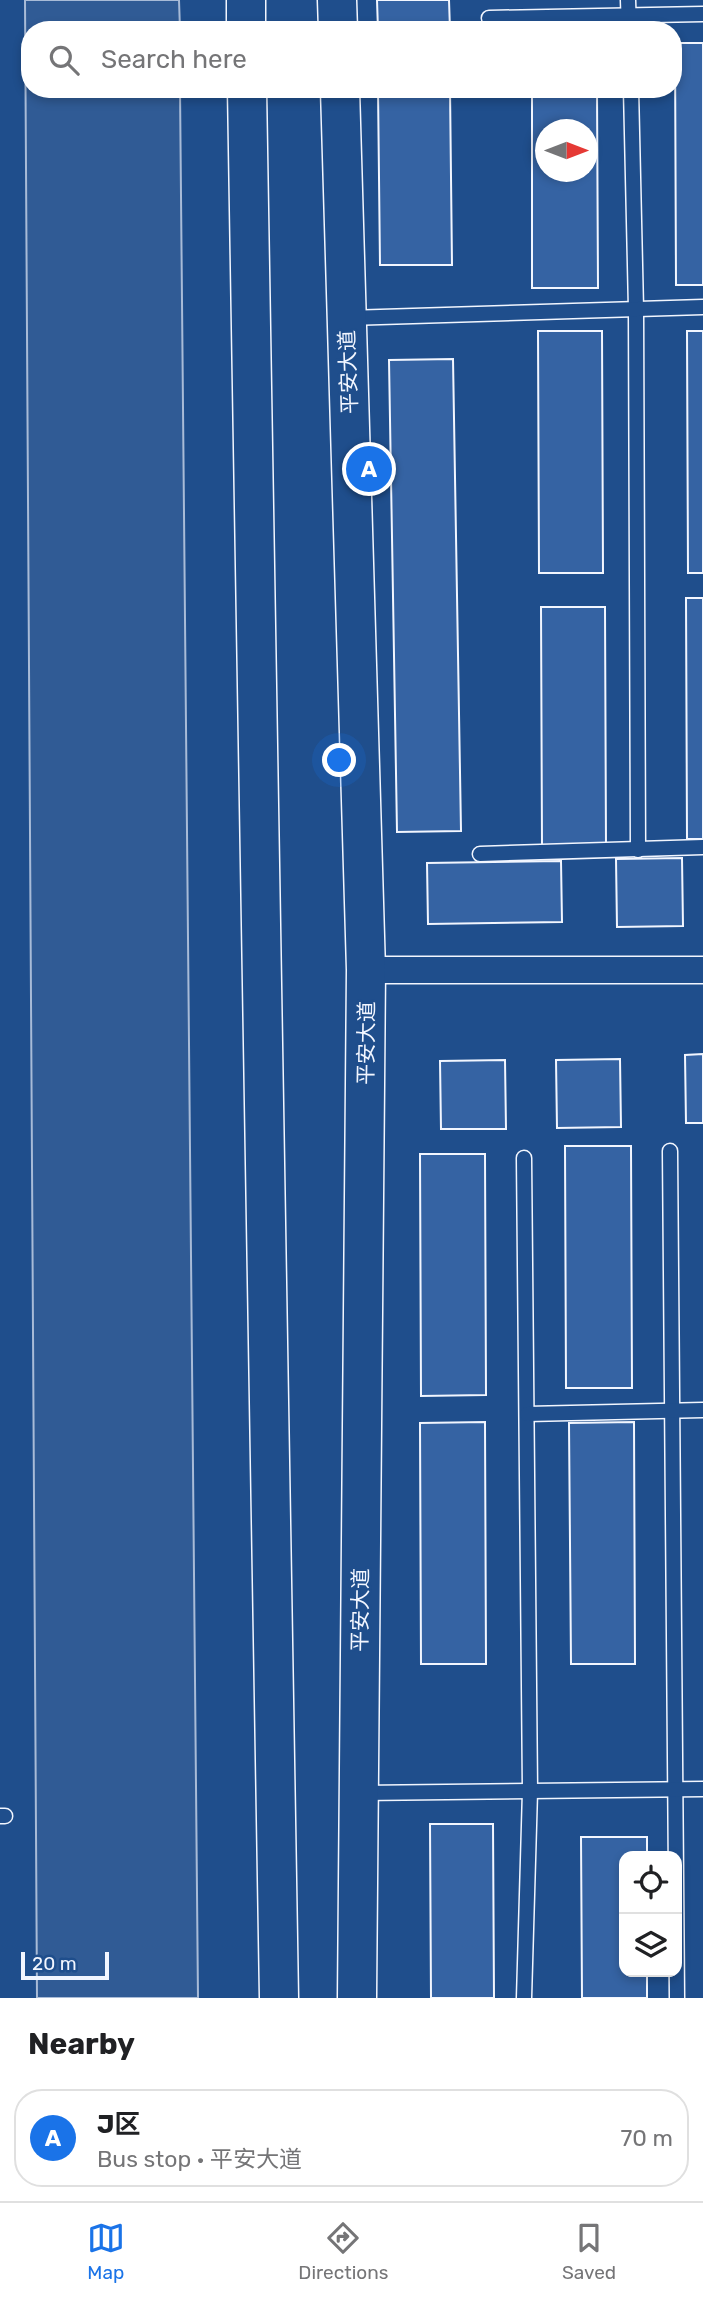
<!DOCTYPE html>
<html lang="en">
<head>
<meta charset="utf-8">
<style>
	:root { --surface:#fff; --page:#f6f6f6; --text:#202124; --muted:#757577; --line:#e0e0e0; --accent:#1a73e8 }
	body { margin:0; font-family:Rubik,"Noto Sans SC",sans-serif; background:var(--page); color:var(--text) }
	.controls { position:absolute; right:21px; bottom:21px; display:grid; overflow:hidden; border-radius:14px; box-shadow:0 4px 10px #0003 }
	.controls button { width:63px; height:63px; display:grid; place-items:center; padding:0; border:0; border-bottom:2px solid var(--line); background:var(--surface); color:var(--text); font:35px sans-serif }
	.compass { position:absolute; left:535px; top:119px; width:63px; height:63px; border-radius:50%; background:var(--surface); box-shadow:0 4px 10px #0003; rotate:90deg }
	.scale { position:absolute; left:21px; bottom:18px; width:88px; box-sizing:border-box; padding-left:7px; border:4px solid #f2f6ff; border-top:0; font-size:19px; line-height:24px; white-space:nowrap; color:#f2f6ff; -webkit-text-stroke:5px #1f4e8c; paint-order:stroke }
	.you { position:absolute; left:340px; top:761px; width:24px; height:24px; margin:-18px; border:5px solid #fff; border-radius:50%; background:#1a73e8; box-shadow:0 0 0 10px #1a73e833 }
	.badge { display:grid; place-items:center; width:46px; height:46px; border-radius:50%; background:var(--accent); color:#fff; font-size:23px; font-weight:700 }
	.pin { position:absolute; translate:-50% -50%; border:4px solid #fff; box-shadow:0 2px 7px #0006 }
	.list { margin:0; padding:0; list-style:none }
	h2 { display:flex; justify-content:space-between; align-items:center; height:91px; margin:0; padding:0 28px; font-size:30px }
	h2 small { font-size:23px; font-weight:400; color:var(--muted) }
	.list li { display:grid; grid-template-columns:46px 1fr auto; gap:21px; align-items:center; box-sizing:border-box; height:98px; margin:0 14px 14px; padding:0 14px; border:2px solid var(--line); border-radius:28px }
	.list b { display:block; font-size:26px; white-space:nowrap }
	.list p { margin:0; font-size:23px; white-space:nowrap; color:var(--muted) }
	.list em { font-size:23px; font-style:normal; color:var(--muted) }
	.icon { flex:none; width:38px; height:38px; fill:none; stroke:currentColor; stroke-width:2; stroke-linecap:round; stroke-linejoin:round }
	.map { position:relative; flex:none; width:703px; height:1998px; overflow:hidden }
	.search { position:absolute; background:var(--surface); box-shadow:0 4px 10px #0003; left:21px; right:21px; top:21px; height:77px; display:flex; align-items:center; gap:18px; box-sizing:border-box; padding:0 24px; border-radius:28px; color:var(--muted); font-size:26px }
	.sheet { height:203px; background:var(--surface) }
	nav { display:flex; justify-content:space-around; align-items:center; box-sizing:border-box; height:98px; border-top:2px solid var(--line); background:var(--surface); font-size:19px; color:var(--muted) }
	nav a { display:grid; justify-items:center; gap:4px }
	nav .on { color:var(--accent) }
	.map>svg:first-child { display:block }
</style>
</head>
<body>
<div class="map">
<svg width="703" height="1998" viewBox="0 0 703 1998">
	<rect width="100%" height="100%" fill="#1f4e8c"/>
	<path fill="#305b95" stroke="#a8bbd7" stroke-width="2" d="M25 0H179L180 30H30V89H180L198 1998H37Z"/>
	<g fill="#3563a3" stroke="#f2f6ff" stroke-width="2" fill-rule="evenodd">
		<path d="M377 0H449L450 30H378Z"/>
		<path d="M675 43H703V285H676Z"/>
		<path d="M378 89H450L452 265H380Z"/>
		<path d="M532 89H597L598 288H532ZM546 130H588V172H546Z"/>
		<path d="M538 331H602L603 573H539Z"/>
		<path d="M687 331H703V573H688Z"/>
		<path d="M453 359 461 831 397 832 389 360Z"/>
		<path d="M686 598H703V839H687Z"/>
		<path d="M541 607H605L606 848H542Z"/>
		<path d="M682 858 683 926 617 927 616 859Z"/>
		<path d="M561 861 562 922 428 924 427 863Z"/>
		<path d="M703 1054V1123H686L685 1055Z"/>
		<path d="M620 1059 621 1127 557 1128 556 1060Z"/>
		<path d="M505 1060 506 1129H441L440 1061Z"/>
		<path d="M565 1146H631L632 1388H566Z"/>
		<path d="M420 1154H485L486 1395 421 1396Z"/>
		<path d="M485 1422 486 1664H421L420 1423Z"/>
		<path d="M634 1422 635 1664H571L569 1423Z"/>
		<path d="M430 1824H493L494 1998H431Z"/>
		<path d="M581 1837H647V1856H624V1972H647V1998H582Z"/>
	</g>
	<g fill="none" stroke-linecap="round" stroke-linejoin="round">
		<defs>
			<g id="lane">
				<path d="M628 0 629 30"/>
				<path d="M489 18 703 14"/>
				<path d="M631 89 636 309 638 850"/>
				<path d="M348 318 703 307"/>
				<path d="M480 854 703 847"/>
				<path d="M670 1151 677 1998"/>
				<path d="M524 1158 530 1791 524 1998"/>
				<path d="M527 1414 703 1410"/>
				<path d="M361 1793 703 1789"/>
				<path d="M0 1816H5"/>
			</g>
			<path id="street" d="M366 970H703"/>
			<g id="primary">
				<path d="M246 0V30"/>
				<path d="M337 0 338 30"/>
				<path d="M247 89 279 1998"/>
				<path d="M340 89 366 970 357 1998"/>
			</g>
		</defs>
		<use href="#lane" stroke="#f2f6ff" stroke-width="17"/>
		<use href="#street" stroke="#f2f6ff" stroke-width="29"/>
		<use href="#primary" stroke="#f2f6ff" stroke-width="41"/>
		<use href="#lane" stroke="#1f4e8c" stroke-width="14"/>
		<use href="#street" stroke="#1f4e8c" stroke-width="26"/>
		<use href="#primary" stroke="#1f4e8c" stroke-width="38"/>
	</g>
	<g text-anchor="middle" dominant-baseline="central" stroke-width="5" stroke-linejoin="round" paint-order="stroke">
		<g font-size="21" fill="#f2f6ff" stroke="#1f4e8c">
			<text transform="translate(348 372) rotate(-92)">平安大道</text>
			<text transform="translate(366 1043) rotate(-89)">平安大道</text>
			<text transform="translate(360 1610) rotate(-89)">平安大道</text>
		</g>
	</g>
</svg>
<div class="controls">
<button><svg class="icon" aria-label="locate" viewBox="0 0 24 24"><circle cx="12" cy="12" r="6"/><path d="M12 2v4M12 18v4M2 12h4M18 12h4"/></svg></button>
<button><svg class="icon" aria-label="layers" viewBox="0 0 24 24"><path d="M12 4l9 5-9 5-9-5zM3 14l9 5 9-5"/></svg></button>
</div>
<svg class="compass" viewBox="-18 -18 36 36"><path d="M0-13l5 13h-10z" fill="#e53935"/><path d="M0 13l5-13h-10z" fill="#757577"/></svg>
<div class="scale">20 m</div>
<div class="you"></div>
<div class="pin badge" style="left:369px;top:469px">A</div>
<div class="search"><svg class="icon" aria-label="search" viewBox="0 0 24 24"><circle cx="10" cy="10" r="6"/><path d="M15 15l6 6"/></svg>Search here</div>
</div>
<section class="sheet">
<h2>Nearby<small></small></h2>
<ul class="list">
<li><span class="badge">A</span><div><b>J区</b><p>Bus stop · 平安大道</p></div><em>70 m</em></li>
</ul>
</section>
<nav>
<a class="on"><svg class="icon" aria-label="map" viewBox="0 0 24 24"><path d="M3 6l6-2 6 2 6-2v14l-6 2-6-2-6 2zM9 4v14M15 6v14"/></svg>Map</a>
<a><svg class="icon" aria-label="directions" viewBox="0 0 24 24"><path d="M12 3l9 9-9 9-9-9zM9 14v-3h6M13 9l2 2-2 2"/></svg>Directions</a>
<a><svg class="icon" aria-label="saved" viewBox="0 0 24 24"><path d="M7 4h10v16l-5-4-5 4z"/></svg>Saved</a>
</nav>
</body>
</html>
